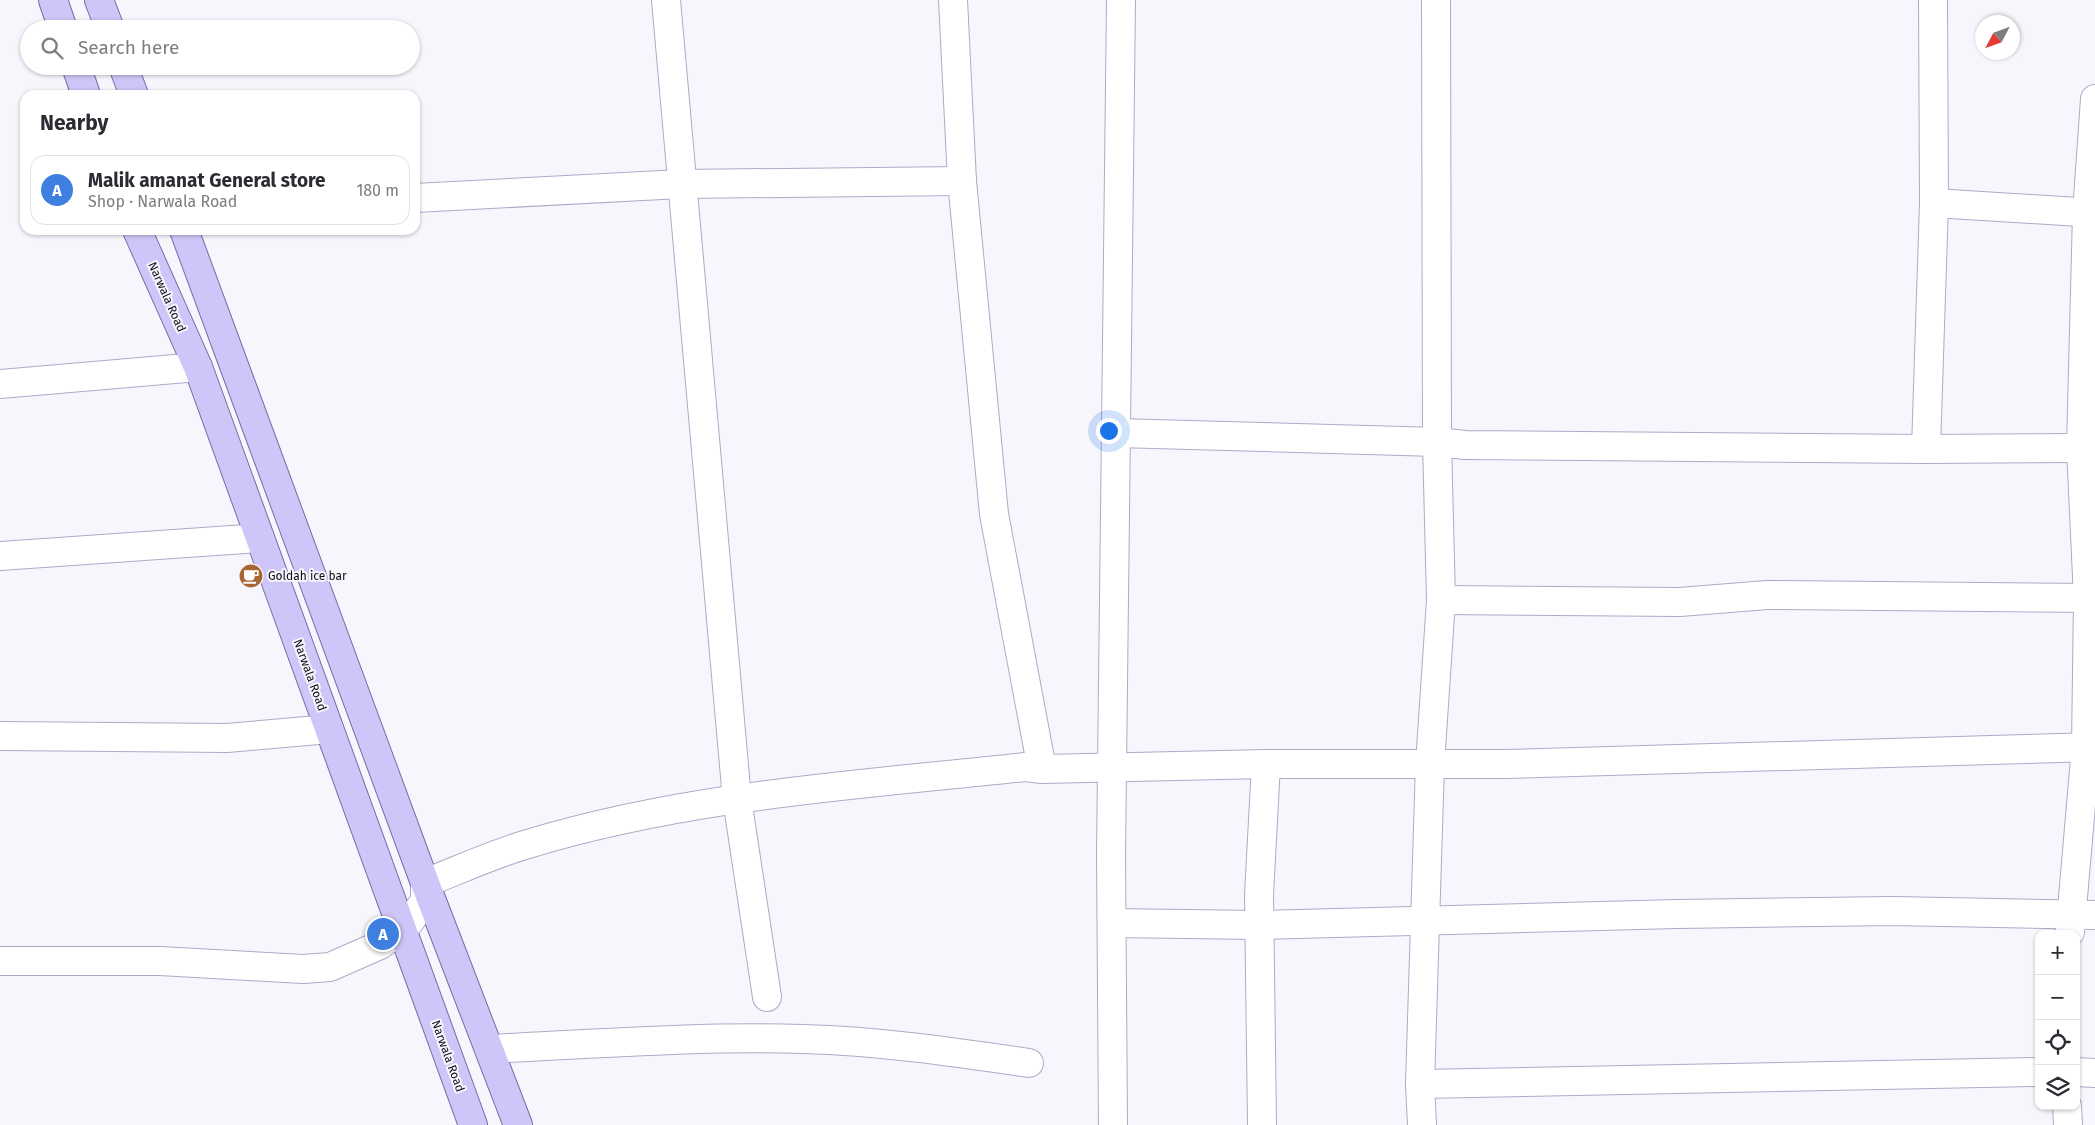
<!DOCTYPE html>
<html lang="en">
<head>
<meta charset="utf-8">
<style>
	:root { --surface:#fff; --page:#f7f7f7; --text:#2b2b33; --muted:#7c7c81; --line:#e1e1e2; --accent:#1a73e8 }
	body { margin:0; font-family:"Fira Sans",sans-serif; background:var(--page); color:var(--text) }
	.controls { position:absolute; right:15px; bottom:15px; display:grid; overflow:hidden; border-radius:10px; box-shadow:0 1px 4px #0004 }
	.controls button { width:45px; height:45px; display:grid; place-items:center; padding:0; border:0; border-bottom:1px solid var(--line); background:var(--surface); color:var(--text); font:25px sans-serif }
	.compass { position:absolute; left:1975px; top:15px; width:45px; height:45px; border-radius:50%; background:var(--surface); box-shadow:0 1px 4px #0004; rotate:229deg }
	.you { position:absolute; left:1108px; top:430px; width:18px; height:18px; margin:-12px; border:4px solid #fff; border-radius:50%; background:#1a73e8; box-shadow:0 0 0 8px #1a73e833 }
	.badge { display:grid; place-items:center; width:32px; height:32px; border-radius:50%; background:var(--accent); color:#fff; font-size:16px; font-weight:700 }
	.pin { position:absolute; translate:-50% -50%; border:2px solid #fff; box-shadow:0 1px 5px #0006 }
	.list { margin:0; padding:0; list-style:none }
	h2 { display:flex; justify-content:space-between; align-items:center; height:65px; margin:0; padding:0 20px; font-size:21px }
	h2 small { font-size:16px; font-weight:400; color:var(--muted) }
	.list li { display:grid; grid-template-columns:32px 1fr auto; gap:15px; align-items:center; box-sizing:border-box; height:70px; margin:0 10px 10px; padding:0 10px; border:1px solid var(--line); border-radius:15px }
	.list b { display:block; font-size:19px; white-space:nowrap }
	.list p { margin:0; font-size:16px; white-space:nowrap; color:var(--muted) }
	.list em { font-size:16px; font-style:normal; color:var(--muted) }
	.icon { flex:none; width:28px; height:28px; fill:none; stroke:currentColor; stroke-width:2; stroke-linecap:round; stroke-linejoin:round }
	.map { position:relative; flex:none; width:2095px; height:1125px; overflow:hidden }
	.search { position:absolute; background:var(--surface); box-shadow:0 1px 4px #0004; left:20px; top:20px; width:400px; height:55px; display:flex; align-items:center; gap:12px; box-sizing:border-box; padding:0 18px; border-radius:28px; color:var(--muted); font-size:19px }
	.panel { position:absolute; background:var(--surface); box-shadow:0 1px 4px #0004; left:20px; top:90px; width:400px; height:145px; border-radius:15px }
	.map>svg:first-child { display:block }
</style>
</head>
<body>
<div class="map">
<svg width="2095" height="1125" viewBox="0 0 2095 1125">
	<rect width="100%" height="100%" fill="#f7f6fd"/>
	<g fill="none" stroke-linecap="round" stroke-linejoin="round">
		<defs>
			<g id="minor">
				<path d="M666 0 737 799 767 997"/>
				<path d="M953 0 962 181 994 514 1042 769"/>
				<path d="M415 198 681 184 962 181"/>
				<path d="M1934 203 2095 213"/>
				<path d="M0 384 198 367"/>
				<path d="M1117 433 1437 442 1465 445 1926 449 2081 448"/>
				<path d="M1926 449 1934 203 1933 0"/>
				<path d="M0 556 260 538"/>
				<path d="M1441 600 1680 602 1767 595 2095 598"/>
				<path d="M0 736 227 738 329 729"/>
				<path d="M1112 923 1259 925 1677 914 1893 911 2095 915"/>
				<path d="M2070 932 2086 747 2088 598 2081 448 2087 213 2095 99"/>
				<path d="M0 961H160L303 969 330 967 380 945 407 925 425 901V883C459 870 493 854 528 844 689 795 859 785 1025 767L1042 769 1266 764H1505L2095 747"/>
				<path d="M489 1049C593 1044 698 1036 803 1039 879 1041 954 1052 1029 1063"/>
				<path d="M2076 1072 2095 1073"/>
				<path d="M1420 1084 2039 1072"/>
				<path d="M2067 1106 2068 1125"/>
				<path d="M1113 1125 1111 855 1121 0"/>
				<path d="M1262 1125 1259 895 1266 764"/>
				<path d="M1422 1125 1420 1084 1430 764 1441 600 1437 442 1436 0"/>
			</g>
			<g id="primary">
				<path d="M53 0 63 29"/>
				<path d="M99 0 110 29"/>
				<path d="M76 66 86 95"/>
				<path d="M123 66 134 95"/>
				<path d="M137 230 198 367 473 1125"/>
				<path d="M184 230 425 883 518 1125"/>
			</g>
		</defs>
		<use href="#minor" stroke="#adaac8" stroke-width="30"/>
		<use href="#primary" stroke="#766da6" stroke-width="30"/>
		<use href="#minor" stroke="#fff" stroke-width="28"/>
		<use href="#primary" stroke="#cec6f8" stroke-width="28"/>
	</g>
	<defs>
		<symbol id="cafe-disc" viewBox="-11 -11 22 22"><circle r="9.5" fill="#a86633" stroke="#f7f6fd"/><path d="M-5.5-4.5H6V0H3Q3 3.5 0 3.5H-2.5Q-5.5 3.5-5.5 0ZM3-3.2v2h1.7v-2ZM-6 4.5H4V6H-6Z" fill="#fff"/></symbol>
	</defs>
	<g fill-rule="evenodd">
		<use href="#cafe-disc" x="237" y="562" width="28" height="28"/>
	</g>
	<g text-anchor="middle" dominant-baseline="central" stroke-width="4" stroke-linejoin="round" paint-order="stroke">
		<g font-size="12" fill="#0f0e18" stroke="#f7f6fd">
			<text transform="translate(167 297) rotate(66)">Narwala Road</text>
			<text transform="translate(310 675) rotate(70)">Narwala Road</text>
			<text transform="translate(448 1056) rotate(70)">Narwala Road</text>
		</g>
		<g font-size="12" fill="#0f0e18" stroke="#f7f6fd" text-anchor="start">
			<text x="268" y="576">Goldah ice bar</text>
		</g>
	</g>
</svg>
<div class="controls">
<button>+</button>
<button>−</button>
<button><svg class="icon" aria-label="locate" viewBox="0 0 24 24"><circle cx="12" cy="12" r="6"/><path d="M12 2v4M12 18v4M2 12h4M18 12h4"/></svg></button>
<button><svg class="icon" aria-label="layers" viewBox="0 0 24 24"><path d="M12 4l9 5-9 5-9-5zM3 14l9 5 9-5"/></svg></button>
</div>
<svg class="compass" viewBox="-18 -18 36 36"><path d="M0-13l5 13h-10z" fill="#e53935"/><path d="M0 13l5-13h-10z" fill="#7c7c81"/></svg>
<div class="you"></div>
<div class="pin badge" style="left:383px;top:934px;background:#3f7fe0">A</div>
<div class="search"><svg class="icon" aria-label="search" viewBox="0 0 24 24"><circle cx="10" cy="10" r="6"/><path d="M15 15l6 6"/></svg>Search here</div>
<section class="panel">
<h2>Nearby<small></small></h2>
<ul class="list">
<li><span class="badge" style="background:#3f7fe0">A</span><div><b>Malik amanat General store</b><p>Shop · Narwala Road</p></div><em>180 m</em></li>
</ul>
</section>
</div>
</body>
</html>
